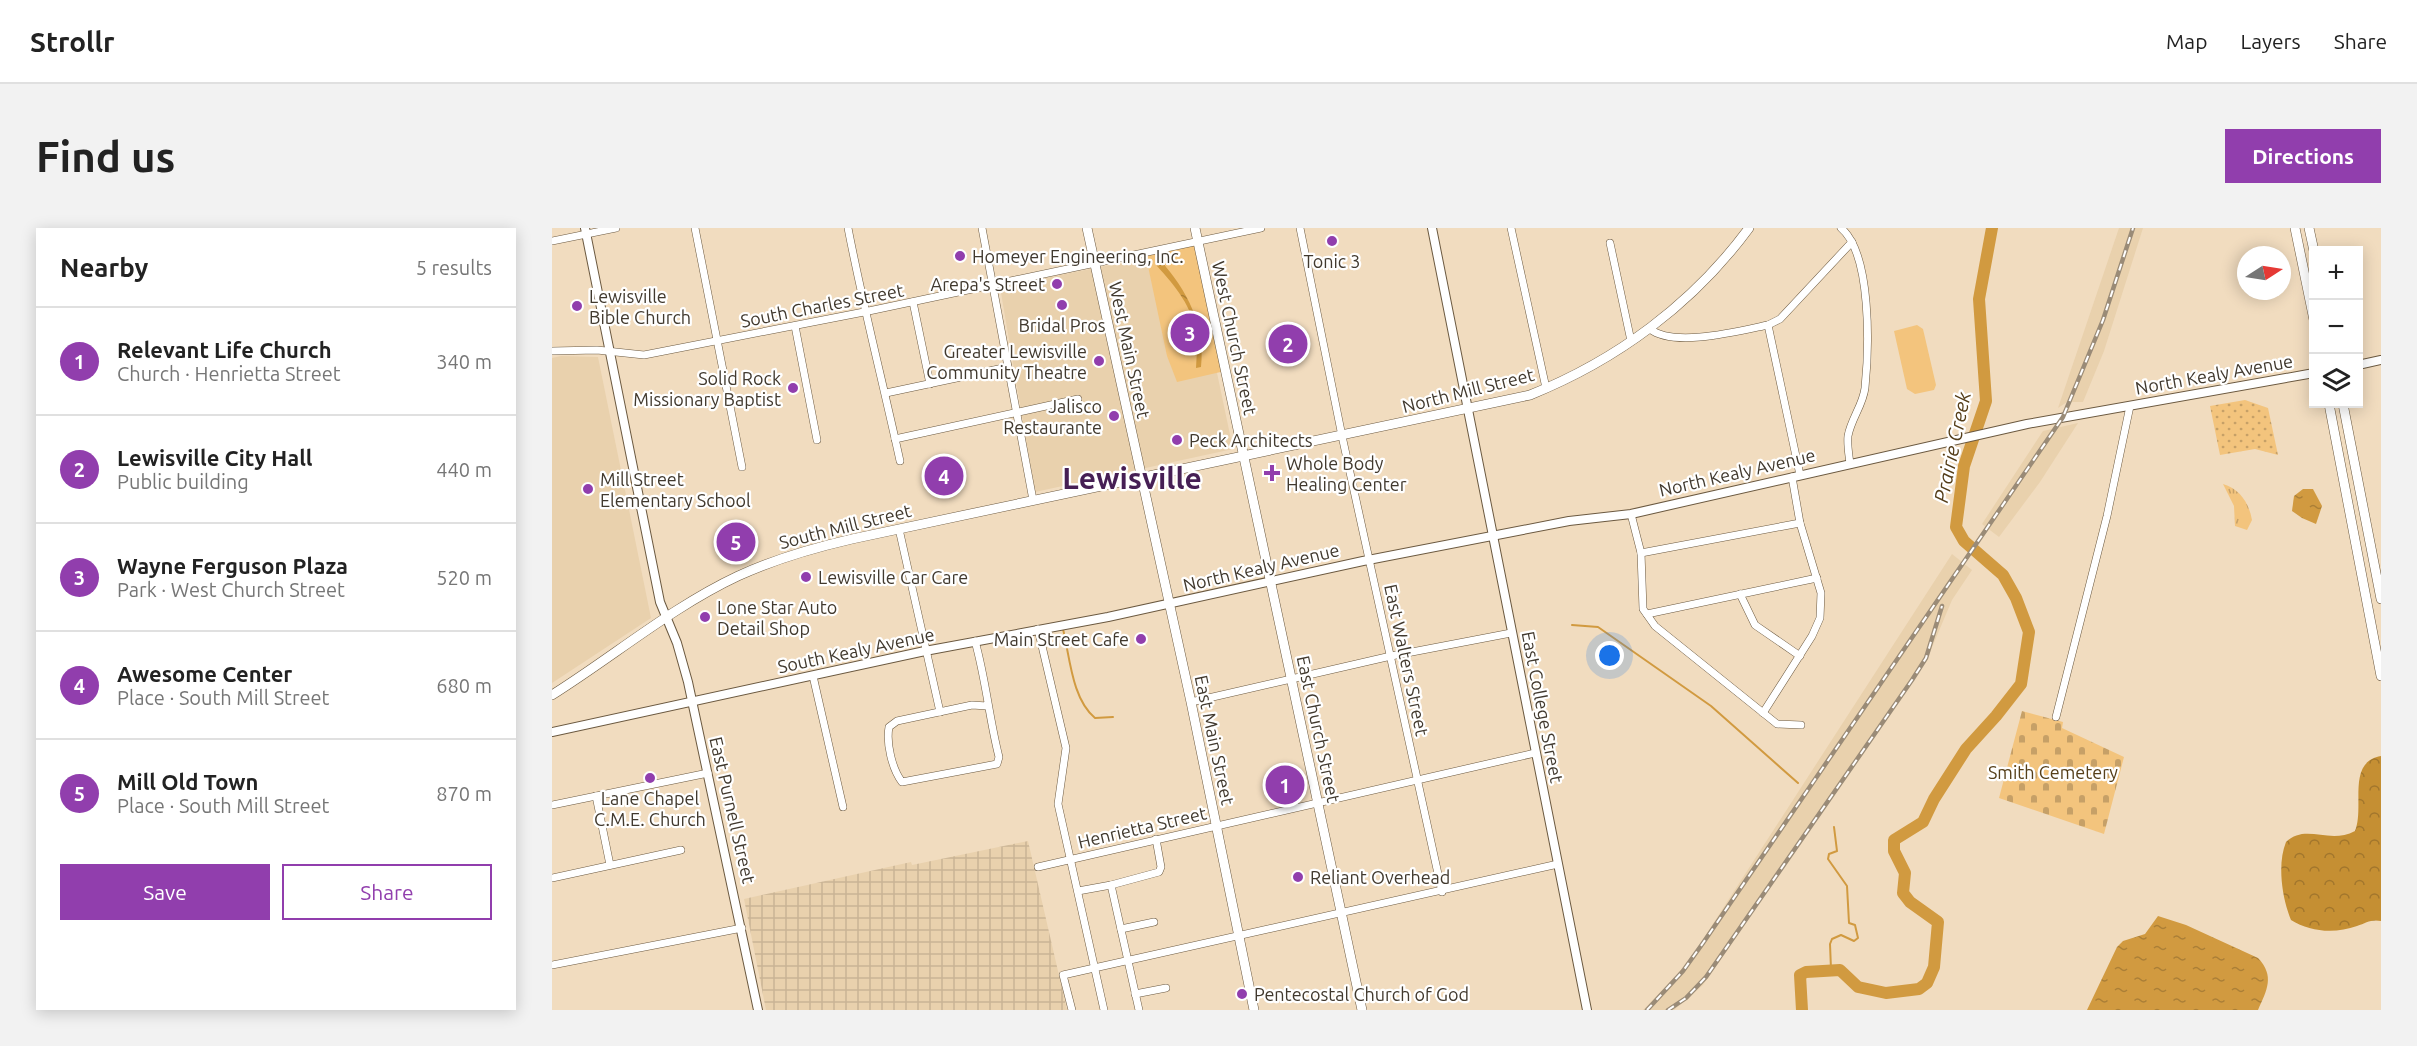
<!DOCTYPE html>
<html lang="en">
<head>
<meta charset="utf-8">
<style>
	:root { --surface:#fff; --page:#f2f2f2; --text:#222; --muted:#767676; --line:#e0e0e0; --accent:#913ead }
	body { margin:0; font-family:Ubuntu,sans-serif; background:var(--page); color:var(--text) }
	.controls { position:absolute; right:18px; top:18px; display:grid; overflow:hidden; border-radius:0px; box-shadow:0 3px 15px #0003 }
	.controls button { width:54px; height:54px; display:grid; place-items:center; padding:0; border:0; border-bottom:2px solid var(--line); background:var(--surface); color:var(--text); font:30px sans-serif }
	.compass { position:absolute; left:1685px; top:18px; width:54px; height:54px; border-radius:50%; background:var(--surface); box-shadow:0 3px 15px #0003; rotate:78deg }
	.you { position:absolute; left:1058px; top:428px; width:21px; height:21px; margin:-15px; border:4px solid #fff; border-radius:50%; background:#1a73e8; box-shadow:0 0 0 9px #1a73e833 }
	.badge { display:grid; place-items:center; width:39px; height:39px; border-radius:50%; background:var(--accent); color:#fff; font-size:20px; font-weight:700 }
	.pin { position:absolute; translate:-50% -50%; border:3px solid #fff; box-shadow:0 2px 6px #0006 }
	.list { margin:0; padding:0; list-style:none }
	h2 { display:flex; justify-content:space-between; align-items:center; height:78px; margin:0; padding:0 24px; font-size:26px }
	h2 small { font-size:20px; font-weight:400; color:var(--muted) }
	.list li { display:grid; grid-template-columns:39px 1fr auto; gap:18px; align-items:center; box-sizing:border-box; height:108px; padding:0 24px; border-top:2px solid var(--line) }
	.list b { display:block; font-size:22px; white-space:nowrap }
	.list p { margin:0; font-size:20px; white-space:nowrap; color:var(--muted) }
	.list em { font-size:20px; font-style:normal; color:var(--muted) }
	.actions { display:flex; gap:12px; padding:18px 24px }
	.actions a { flex:1; padding:14px 0; border:2px solid var(--accent); border-radius:0px; text-align:center; font-size:21px; color:var(--accent) }
	.actions .main { background:var(--accent); color:#fff }
	.icon { flex:none; width:33px; height:33px; fill:none; stroke:currentColor; stroke-width:2; stroke-linecap:round; stroke-linejoin:round }
	.map { position:relative; flex:none; width:1829px; height:782px; overflow:hidden; border-radius:0px }
	header { display:flex; align-items:center; gap:36px; box-sizing:border-box; height:84px; padding:0 30px; background:var(--surface); border-bottom:2px solid var(--line) }
	header strong { font-size:28px }
	nav { display:flex; gap:33px; margin-inline-start:auto; font-size:21px }
	.intro { display:flex; align-items:center; justify-content:space-between; box-sizing:border-box; height:144px; padding:0 36px }
	h1 { margin:0; font-size:42px }
	.button { padding:15px 27px; border-radius:0px; background:var(--accent); color:#fff; font-size:21px; font-weight:700 }
	main { display:flex; gap:36px; padding:0 36px }
	aside { flex:1; background:var(--surface); border-radius:0px; box-shadow:0 3px 15px #0003 }
	.map>svg:first-child { display:block }
</style>
</head>
<body>
<header>
<strong>Strollr</strong>
<nav><a>Map</a><a>Layers</a><a>Share</a></nav>
</header>
<div class="intro"><h1>Find us</h1><a class="button">Directions</a></div>
<main>
<aside>
<h2>Nearby<small>5 results</small></h2>
<ul class="list">
<li><span class="badge">1</span><div><b>Relevant Life Church</b><p>Church · Henrietta Street</p></div><em>340 m</em></li>
<li><span class="badge">2</span><div><b>Lewisville City Hall</b><p>Public building</p></div><em>440 m</em></li>
<li><span class="badge">3</span><div><b>Wayne Ferguson Plaza</b><p>Park · West Church Street</p></div><em>520 m</em></li>
<li><span class="badge">4</span><div><b>Awesome Center</b><p>Place · South Mill Street</p></div><em>680 m</em></li>
<li><span class="badge">5</span><div><b>Mill Old Town</b><p>Place · South Mill Street</p></div><em>870 m</em></li>
</ul>
<div class="actions"><a class="main">Save</a><a>Share</a></div>
</aside>
<div class="map">
<svg width="1829" height="782" viewBox="0 0 1829 782">
	<defs>
		<pattern id="industrial-grid" width="8" height="8" patternUnits="userSpaceOnUse" patternTransform="scale(1.5)"><rect width="8" height="8" fill="#e9d1ad"/><path d="M0 4h8M4 0v8" fill="none" stroke="#c9b495"/></pattern>
		<pattern id="grass-tufts" width="24" height="20" patternUnits="userSpaceOnUse" patternTransform="scale(1.5)"><rect width="24" height="20" fill="#f3c47d"/><path d="M3 7l-1-3M5 7V3M7 7l1-3M15 17l-1-3M17 17v-4M19 17l1-3" fill="none" stroke="#c6a067"/></pattern>
		<pattern id="forest-crowns" width="20" height="18" patternUnits="userSpaceOnUse" patternTransform="scale(1.5)"><rect width="20" height="18" fill="#c58f33"/><path d="M2 6a3 3 0 1 1 6 0M12 15a3 3 0 1 1 6 0" fill="none" stroke="#a2762c"/></pattern>
		<pattern id="cemetery-stones" width="16" height="16" patternUnits="userSpaceOnUse" patternTransform="scale(1.5)"><rect width="16" height="16" fill="#f3c47d"/><path d="M2 7V4a2 2 0 0 1 4 0v3zM10 15v-3a2 2 0 0 1 4 0v3z" fill="#c6a067"/></pattern>
		<pattern id="garden-dots" width="8" height="8" patternUnits="userSpaceOnUse" patternTransform="scale(1.5)"><rect width="8" height="8" fill="#f3c47d"/><path d="M2 2h.1M6 6h.1" fill="none" stroke="#c6a067" stroke-width="1.8" stroke-linecap="round"/></pattern>
		<pattern id="water-ripples" width="26" height="14" patternUnits="userSpaceOnUse" patternTransform="scale(1.5)"><rect width="26" height="14" fill="#d19a40"/><path d="M2 4q2-2 4 0t4 0M15 11q2-2 4 0t4 0" fill="none" stroke="#ab7f36"/></pattern>
	</defs>
	<rect width="100%" height="100%" fill="#f1dcbf"/>
	<g fill="#e9d1ad">
		<path d="M1567 0H1591L1552 123 1531 174H1515L1506 180Z"/>
		<path d="M639 21 681 221 483 264 448 59Z"/>
		<path d="M9 128 46 129 99 390 0 455V130Z"/>
		<path d="M1526 195 1488 254 1447 309 1430 296 1491 203Z"/>
		<path d="M1400 326 1420 342 1400 372 1376 429 1151 757 1122 782H1091L1124 748 1144 722Z"/>
	</g>
	<path fill="url(#industrial-grid)" d="M476 613 515 782H214L192 671 359 634 360 637Z"/>
	<path fill="url(#grass-tufts)" d="M1671 256C1688 261 1697 275 1700 292L1695 302 1683 298 1682 278Z"/>
	<path fill="url(#forest-crowns)" d="M1829 528V693C1819 691 1814 695 1805 698 1783 706 1758 704 1739 692 1730 670 1725 636 1734 614 1754 595 1777 617 1803 603 1813 579 1794 534 1829 528Z"/>
	<path fill="url(#cemetery-stones)" d="M1470 483 1511 494 1510 500 1572 529 1552 606 1447 570Z"/>
	<g fill="#f3c47d">
		<path d="M646 12 673 143 625 154 615 128 593 24Z"/>
		<path d="M1365 97 1371 101 1384 157 1382 162 1363 166 1355 161 1342 103Z"/>
	</g>
	<path fill="url(#garden-dots)" d="M1693 172 1716 180 1726 227 1703 221 1668 227 1658 178Z"/>
	<g fill="url(#water-ripples)">
		<path d="M608 32C635 62 654 98 649 139L644 140 645 121 642 113 645 108C640 78 624 59 605 38L604 33Z"/>
		<path d="M1751 261H1761L1770 278 1764 296 1750 290 1740 283 1742 268Z"/>
		<path d="M1606 688 1634 697 1706 730C1723 748 1715 762 1706 782H1535L1565 719 1571 713 1593 706Z"/>
	</g>
	<g fill="none" stroke-linecap="round" stroke-linejoin="round">
		<g stroke="#d19a40" stroke-width="2">
			<path d="M1020 397 1046 399 1159 478 1246 555"/>
			<path d="M511 401C518 430 520 471 543 490L561 489"/>
			<path d="M1279 741 1278 716 1280 711 1289 707 1302 713 1306 710 1303 697 1297 695 1295 658 1276 631 1277 626 1285 623 1282 599"/>
		</g>
		<path stroke="#d19a40" stroke-width="12" d="M1250 782 1248 747 1254 744 1288 742 1306 759 1334 765 1367 761 1375 755 1382 739 1386 694 1358 674 1351 665 1353 645 1342 623V612L1371 594 1382 571 1414 521 1444 488 1469 456 1477 404 1464 370 1451 347 1412 313 1404 299 1412 238 1434 173 1427 71 1440 0"/>
		<defs>
			<g id="minor">
				<path d="M143 0 190 239"/>
				<path d="M296 0C311 78 331 155 348 233"/>
				<path d="M430 0 481 272"/>
				<path d="M748 0 790 208 890 664"/>
				<path d="M959 0 994 160"/>
				<path d="M1289 0C1320 26 1317 121 1313 160 1311 177 1299 191 1296 208 1295 217 1297 227 1298 236"/>
				<path d="M0 13 64 0"/>
				<path d="M1058 15 1079 113"/>
				<path d="M361 74 378 156"/>
				<path d="M1216 97 1248 247"/>
				<path d="M243 98 265 212"/>
				<path d="M1098 101C1122 120 1187 103 1216 97L1228 91 1300 14"/>
				<path d="M0 123 45 122 92 127 312 84 709 0"/>
				<path d="M334 165 456 139"/>
				<path d="M343 211 526 171"/>
				<path d="M1079 286 1089 325 1091 381 1103 398 1225 496 1249 497"/>
				<path d="M347 301 388 484"/>
				<path d="M1089 325 1248 295"/>
				<path d="M1188 366 1203 397 1248 428"/>
				<path d="M1095 386 1265 350"/>
				<path d="M486 401 514 520 506 576 552 782"/>
				<path d="M423 413C434 452 437 490 447 529L445 536 350 554C340 541 334 515 337 499L345 493 420 477 435 478"/>
				<path d="M261 448 291 579"/>
				<path d="M639 474 839 428 959 405"/>
				<path d="M1211 485 1260 408 1268 390 1269 365 1248 295 1240 249"/>
				<path d="M1504 489 1555 288 1578 178"/>
				<path d="M44 568 58 637"/>
				<path d="M0 577 156 545"/>
				<path d="M486 639 983 525"/>
				<path d="M0 650 129 622"/>
				<path d="M526 663 559 657"/>
				<path d="M569 701 602 694"/>
				<path d="M0 737 190 700"/>
				<path d="M583 766 614 760"/>
				<path d="M520 782 511 747 1006 636"/>
				<path d="M587 782 559 657 607 644 609 639 604 611"/>
			</g>
			<g id="tertiary">
				<path d="M33 0 108 374 125 415 136 454 206 782"/>
				<path d="M880 0 1035 782"/>
				<path d="M1806 137 1829 132"/>
				<path d="M0 504 373 423 556 389 811 333 1017 293 1079 286 1475 196 1762 145"/>
			</g>
			<g id="secondary">
				<path d="M535 0 639 474 702 782"/>
				<path d="M643 0 810 782"/>
				<path d="M1743 0 1762 92"/>
				<path d="M1757 0 1762 23"/>
				<path d="M1777 176 1829 448"/>
				<path d="M1791 176 1829 371"/>
				<path d="M0 467C62 428 120 379 186 348 223 331 261 320 300 311L978 167C1065 132 1141 76 1197 0"/>
			</g>
		</defs>
		<use href="#minor" stroke="#6b5940" stroke-width="8"/>
		<use href="#tertiary" stroke="#6b5940" stroke-width="10"/>
		<use href="#secondary" stroke="#6b5940" stroke-width="10"/>
		<use href="#minor" stroke="#fff" stroke-width="7"/>
		<use href="#tertiary" stroke="#fff" stroke-width="8"/>
		<use href="#secondary" stroke="#fff" stroke-width="9"/>
		<defs>
			<g id="rail">
				<path d="M1095 782 1131 743 1151 715 1511 189 1551 92 1581 0"/>
				<path d="M1116 782 1134 770 1154 749 1360 452 1374 430 1390 378"/>
			</g>
		</defs>
		<use href="#rail" stroke="#9a8b77" stroke-width="4.5"/>
		<use href="#rail" stroke="#fff" stroke-width="2" stroke-dasharray="7" stroke-linecap="butt"/>
	</g>
	<g fill="#913ead" stroke="#fff" stroke-width="2">
		<circle cx="780" cy="13" r="6"/>
		<circle cx="408" cy="28" r="6"/>
		<circle cx="505" cy="56" r="6"/>
		<circle cx="510" cy="77" r="6"/>
		<circle cx="25" cy="78" r="6"/>
		<circle cx="547" cy="133" r="6"/>
		<circle cx="241" cy="160" r="6"/>
		<circle cx="562" cy="188" r="6"/>
		<circle cx="625" cy="212" r="6"/>
		<path d="M717 236h6v6h6v6h-6v6h-6v-6h-6v-6h6z"/>
		<circle cx="36" cy="261" r="6"/>
		<circle cx="254" cy="349" r="6"/>
		<circle cx="153" cy="389" r="6"/>
		<circle cx="589" cy="411" r="6"/>
		<circle cx="98" cy="550" r="6"/>
		<circle cx="746" cy="649" r="6"/>
		<circle cx="690" cy="766" r="6"/>
	</g>
	<g text-anchor="middle" dominant-baseline="central" stroke-width="4.5" stroke-linejoin="round" paint-order="stroke">
		<g font-size="18" fill="#41392e" stroke="#fff" text-anchor="start">
			<text x="420" y="28">Homeyer Engineering, Inc.</text>
			<text x="780" y="33" text-anchor="middle">Tonic 3</text>
			<text x="493" y="56" text-anchor="end">Arepa's Street</text>
			<text x="37" y="68">Lewisville<tspan x="37" dy="21">Bible Church</tspan></text>
			<text x="510" y="97" text-anchor="middle">Bridal Pros</text>
			<text x="535" y="123" text-anchor="end">Greater Lewisville<tspan x="535" dy="21">Community Theatre</tspan></text>
			<text x="229" y="150" text-anchor="end">Solid Rock<tspan x="229" dy="21">Missionary Baptist</tspan></text>
			<text x="550" y="178" text-anchor="end">Jalisco<tspan x="550" dy="21">Restaurante</tspan></text>
			<text x="637" y="212">Peck Architects</text>
			<text x="734" y="235">Whole Body<tspan x="734" dy="21">Healing Center</tspan></text>
			<text x="48" y="251">Mill Street<tspan x="48" dy="21">Elementary School</tspan></text>
			<text x="266" y="349">Lewisville Car Care</text>
			<text x="165" y="379">Lone Star Auto<tspan x="165" dy="21">Detail Shop</tspan></text>
			<text x="577" y="411" text-anchor="end">Main Street Cafe</text>
			<text x="98" y="570" text-anchor="middle">Lane Chapel<tspan x="98" dy="21">C.M.E. Church</tspan></text>
			<text x="758" y="649">Reliant Overhead</text>
			<text x="702" y="766">Pentecostal Church of God</text>
		</g>
		<g font-size="18" fill="#41392e" stroke="#fff">
			<text transform="translate(270 77) rotate(-11)">South Charles Street</text>
			<text transform="translate(683 110) rotate(78)">West Church Street</text>
			<text transform="translate(578 122) rotate(78)">West Main Street</text>
			<text transform="translate(1662 146) rotate(-10)">North Kealy Avenue</text>
			<text transform="translate(916 162) rotate(-14)">North Mill Street</text>
			<text transform="translate(1185 244) rotate(-13)">North Kealy Avenue</text>
			<text transform="translate(293 298) rotate(-14)">South Mill Street</text>
			<text transform="translate(709 339) rotate(-13)">North Kealy Avenue</text>
			<text transform="translate(304 422) rotate(-12)">South Kealy Avenue</text>
			<text transform="translate(855 432) rotate(78)">East Walters Street</text>
			<text transform="translate(991 479) rotate(79)">East College Street</text>
			<text transform="translate(767 501) rotate(78)">East Church Street</text>
			<text transform="translate(663 512) rotate(78)">East Main Street</text>
			<text transform="translate(181 582) rotate(77)">East Purnell Street</text>
			<text transform="translate(590 599) rotate(-13)">Henrietta Street</text>
		</g>
		<g font-size="18" fill="#563f19" stroke="#fff">
			<text x="1501" y="544">Smith Cemetery</text>
		</g>
		<g font-size="20" font-style="italic" fill="#543d18" stroke="#fff">
			<text transform="translate(1400 219) rotate(-78)">Prairie Creek</text>
		</g>
		<g font-size="30" font-weight="bold" fill="#461f54" stroke="#fff">
			<text x="580" y="250">Lewisville</text>
		</g>
	</g>
</svg>
<div class="controls">
<button>+</button>
<button>−</button>
<button><svg class="icon" aria-label="layers" viewBox="0 0 24 24"><path d="M12 4l9 5-9 5-9-5zM3 14l9 5 9-5"/></svg></button>
</div>
<svg class="compass" viewBox="-18 -18 36 36"><path d="M0-13l5 13h-10z" fill="#e53935"/><path d="M0 13l5-13h-10z" fill="#767676"/></svg>
<div class="you"></div>
<div class="pin badge" style="left:733px;top:557px">1</div>
<div class="pin badge" style="left:736px;top:116px">2</div>
<div class="pin badge" style="left:638px;top:105px">3</div>
<div class="pin badge" style="left:392px;top:248px">4</div>
<div class="pin badge" style="left:184px;top:314px">5</div>
</div>
</main>
</body>
</html>
